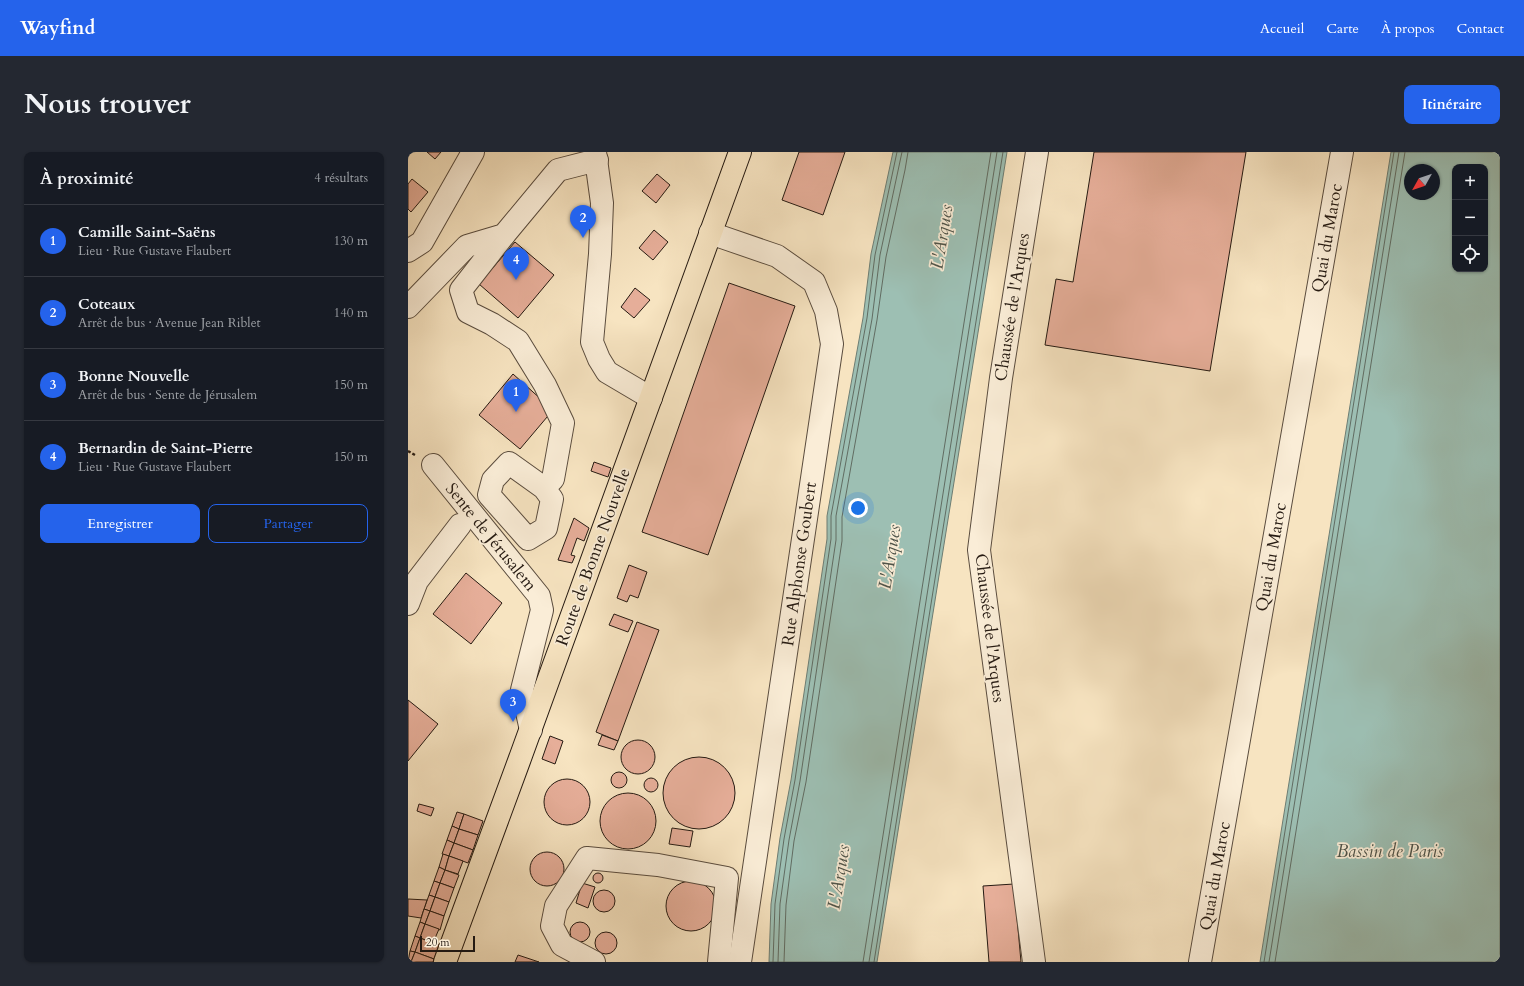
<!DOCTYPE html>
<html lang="fr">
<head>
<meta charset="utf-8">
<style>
	:root { --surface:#171b24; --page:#242831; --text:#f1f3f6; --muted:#9ea1a6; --line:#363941; --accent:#2563eb }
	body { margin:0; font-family:Cardo,serif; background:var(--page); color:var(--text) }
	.controls { position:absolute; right:12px; top:12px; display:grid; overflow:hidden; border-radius:8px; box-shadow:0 1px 3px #0004 }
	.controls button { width:36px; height:36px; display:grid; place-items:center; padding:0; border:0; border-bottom:1px solid var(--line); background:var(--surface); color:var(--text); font:20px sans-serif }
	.compass { position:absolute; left:996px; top:12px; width:36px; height:36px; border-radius:50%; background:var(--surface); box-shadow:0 1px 3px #0004; rotate:230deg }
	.scale { position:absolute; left:12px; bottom:10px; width:55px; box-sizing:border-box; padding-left:4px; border:2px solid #251a12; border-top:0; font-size:11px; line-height:14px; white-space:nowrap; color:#251a12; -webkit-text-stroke:3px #faedd7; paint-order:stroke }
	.you { position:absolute; left:450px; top:356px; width:14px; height:14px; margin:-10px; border:3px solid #fff; border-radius:50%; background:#1a73e8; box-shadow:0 0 0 6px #1a73e833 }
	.badge { display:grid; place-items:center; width:26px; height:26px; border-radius:50%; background:var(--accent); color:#fff; font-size:13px; font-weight:700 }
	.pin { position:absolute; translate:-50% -33px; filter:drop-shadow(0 1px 2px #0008) }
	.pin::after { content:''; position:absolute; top:21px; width:14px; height:12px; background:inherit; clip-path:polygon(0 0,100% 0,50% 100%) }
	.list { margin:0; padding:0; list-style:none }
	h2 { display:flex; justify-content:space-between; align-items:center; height:52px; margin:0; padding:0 16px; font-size:17px }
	h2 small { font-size:13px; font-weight:400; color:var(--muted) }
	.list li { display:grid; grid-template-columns:26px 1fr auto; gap:12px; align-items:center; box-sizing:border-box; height:72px; padding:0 16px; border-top:1px solid var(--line) }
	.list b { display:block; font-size:15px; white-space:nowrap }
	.list p { margin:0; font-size:13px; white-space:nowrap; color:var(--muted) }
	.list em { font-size:13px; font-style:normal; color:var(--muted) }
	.actions { display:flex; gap:8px; padding:12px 16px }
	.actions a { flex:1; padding:9px 0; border:1px solid var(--accent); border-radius:8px; text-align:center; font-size:14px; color:var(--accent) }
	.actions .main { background:var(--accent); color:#fff }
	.icon { flex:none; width:22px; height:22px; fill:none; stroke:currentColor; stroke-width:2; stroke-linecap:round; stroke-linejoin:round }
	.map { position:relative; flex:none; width:1092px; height:810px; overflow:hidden; border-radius:8px }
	header { display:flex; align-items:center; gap:24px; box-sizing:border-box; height:56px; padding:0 20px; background:var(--accent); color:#fff }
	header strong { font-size:19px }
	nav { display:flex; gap:22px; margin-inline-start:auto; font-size:14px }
	.intro { display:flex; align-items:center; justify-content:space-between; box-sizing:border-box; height:96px; padding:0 24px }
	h1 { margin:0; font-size:28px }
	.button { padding:10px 18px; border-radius:8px; background:var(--accent); color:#fff; font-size:14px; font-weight:700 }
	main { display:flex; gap:24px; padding:0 24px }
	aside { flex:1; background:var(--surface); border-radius:8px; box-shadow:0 1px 3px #0004 }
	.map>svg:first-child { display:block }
</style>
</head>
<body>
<header>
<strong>Wayfind</strong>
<nav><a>Accueil</a><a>Carte</a><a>À propos</a><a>Contact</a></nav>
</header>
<div class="intro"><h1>Nous trouver</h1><a class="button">Itinéraire</a></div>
<main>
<aside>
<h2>À proximité<small>4 résultats</small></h2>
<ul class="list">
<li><span class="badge">1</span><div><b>Camille Saint-Saëns</b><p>Lieu · Rue Gustave Flaubert</p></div><em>130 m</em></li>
<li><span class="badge">2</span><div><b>Coteaux</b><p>Arrêt de bus · Avenue Jean Riblet</p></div><em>140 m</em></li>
<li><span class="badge">3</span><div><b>Bonne Nouvelle</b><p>Arrêt de bus · Sente de Jérusalem</p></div><em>150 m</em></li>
<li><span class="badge">4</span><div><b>Bernardin de Saint-Pierre</b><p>Lieu · Rue Gustave Flaubert</p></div><em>150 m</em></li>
</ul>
<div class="actions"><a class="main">Enregistrer</a><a>Partager</a></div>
</aside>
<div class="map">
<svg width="1092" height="810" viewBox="0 0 1092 810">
	<rect width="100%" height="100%" fill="#f7e4c1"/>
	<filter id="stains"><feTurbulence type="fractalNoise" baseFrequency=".005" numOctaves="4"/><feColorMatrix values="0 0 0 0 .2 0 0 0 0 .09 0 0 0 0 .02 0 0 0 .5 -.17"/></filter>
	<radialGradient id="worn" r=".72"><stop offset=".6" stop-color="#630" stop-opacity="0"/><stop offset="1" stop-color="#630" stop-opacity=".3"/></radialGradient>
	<g fill="#9dbfb3" stroke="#6d7d73" fill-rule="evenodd">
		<path d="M485 0H599L469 810H361L363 752 372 686 383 628 419 387V364L455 166 463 102Z"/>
		<path d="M983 0H1092V810H852ZM1047 15H1077V117H1047ZM1002 18H1026V42H1002Z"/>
	</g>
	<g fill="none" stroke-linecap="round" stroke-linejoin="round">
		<g stroke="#616c62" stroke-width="1">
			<path d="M365 810 367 752 376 687 387 628 423 387V364L459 166 467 103 489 0"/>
			<path d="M370 810 372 752 381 688 392 629 428 388V364L464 167 472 103 494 0"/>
			<path d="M376 810 378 753 386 689 398 630 434 389V365L469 168 478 105 497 18 500 0"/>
			<path d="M455 810 583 0"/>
			<path d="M461 810 589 0"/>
			<path d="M466 810 595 0"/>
			<path d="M856 810 986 0"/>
			<path d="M861 810 991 0"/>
			<path d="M867 810 997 0"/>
		</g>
	</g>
	<g fill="#e6ae99" stroke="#251a12">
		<path d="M19 0H33L27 7Z"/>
		<path d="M391 0H437L415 63 374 48Z"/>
		<path d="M686 0H838L802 219 637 193 648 127 665 130Z"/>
		<path d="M249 22 262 33 248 51 234 39Z"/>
		<path d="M4 27 20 40 3 60 0 57V32Z"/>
		<path d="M246 78 260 90 245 108 231 96Z"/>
		<path d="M107 90 146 123 110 166 71 132Z"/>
		<path d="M321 131 387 154 300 403 234 380Z"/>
		<path d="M227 136 242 148 226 166 213 155Z"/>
		<path d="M105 222 145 258 112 297 71 263Z"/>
		<path d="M186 310 203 316 200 325 183 319Z"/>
		<path d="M166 366 181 376 176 389 169 386 163 403 167 404 164 411 150 408Z"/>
		<path d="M221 413 239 420 230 446 222 443 219 450 209 446Z"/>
		<path d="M58 421 94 451 63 492 25 462Z"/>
		<path d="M206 462 225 469 220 480 201 473Z"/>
		<path d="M229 470 251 478 210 589 188 580Z"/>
		<path d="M0 548 30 572 0 609Z"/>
		<path d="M194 583 210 589 206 598 190 593Z"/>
		<path d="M142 584 155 589 147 612 134 607Z"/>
		<circle cx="230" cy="605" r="17"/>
		<circle cx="291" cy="641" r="36"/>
		<circle cx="211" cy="628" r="8"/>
		<circle cx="243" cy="633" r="7"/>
		<circle cx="159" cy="650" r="23"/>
		<circle cx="220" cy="669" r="28"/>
		<path d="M11 652 26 656 23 664 9 659Z"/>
		<path d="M49 660 56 662 51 677 44 674Z"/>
		<path d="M56 662 75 669 70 683 51 677Z"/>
		<path d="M44 674 51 677 46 691 39 688Z"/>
		<path d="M264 676 285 679 282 695 261 692Z"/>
		<path d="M51 677 70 683 65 698 46 691Z"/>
		<path d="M39 688 46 691 41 704 34 702Z"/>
		<path d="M46 691 65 698 60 711 41 704Z"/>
		<circle cx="139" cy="717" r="17"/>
		<path d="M35 702 41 704 37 718 31 715Z"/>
		<path d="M41 704 55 709 50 722 37 718Z"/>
		<path d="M31 715 37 718 32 731 26 729Z"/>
		<path d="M37 718 51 723 46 736 32 731Z"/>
		<circle cx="190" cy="726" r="5"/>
		<path d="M26 729 32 731 27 745 21 743Z"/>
		<circle cx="283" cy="754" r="25"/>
		<path d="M32 731 46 736 41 750 27 745Z"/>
		<path d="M174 731 187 735 180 756 168 751Z"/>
		<path d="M606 732 613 810H581L575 734Z"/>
		<circle cx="196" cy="749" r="11"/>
		<path d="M21 743 27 745 22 759 16 757Z"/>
		<path d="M27 745 41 750 36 764 22 759Z"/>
		<path d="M0 747 19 748 13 766 0 764Z"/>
		<path d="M16 757 22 759 17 772 12 770Z"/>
		<path d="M22 759 36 764 32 778 17 772Z"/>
		<path d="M12 770 17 772 12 786 7 784Z"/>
		<circle cx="172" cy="780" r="10"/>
		<path d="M17 772 31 777 25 791 12 786Z"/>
		<circle cx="198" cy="791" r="11"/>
		<path d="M7 784 12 786 7 800 2 799Z"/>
		<path d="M12 786 31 793 26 807 7 800Z"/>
		<path d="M2 799 7 800 3 810H0Z"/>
		<path d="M7 800 26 807 25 810H3Z"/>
		<path d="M110 803 131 810H107Z"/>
	</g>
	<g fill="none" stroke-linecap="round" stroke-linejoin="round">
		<defs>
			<g id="minor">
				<path d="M187 0 194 51 192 102 184 190 191 207 199 220 243 246"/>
				<path d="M302 81 369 104 406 130 418 159 424 192 332 810"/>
				<path d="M96 83 53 138 60 160 84 172 110 189 137 233 155 271 145 327 136 336 101 311 85 328 81 343 120 387 138 376 144 347 136 336"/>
				<path d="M0 99 14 90 65 0"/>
				<path d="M0 155 59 94 96 83 150 18 189 8"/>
				<path d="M25 313 131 444 134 458 114 538 123 578"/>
				<path d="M0 452 9 429 52 373"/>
				<path d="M186 810 154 793 144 774 148 754 179 706 250 713 319 726 311 810"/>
				<path d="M626 810 571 398 593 226 629 0"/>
				<path d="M792 810 934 0"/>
			</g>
			<path id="major" d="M37 810 111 609 332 0"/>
		</defs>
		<use href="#minor" stroke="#5a4c3e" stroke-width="24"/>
		<use href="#major" stroke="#251a12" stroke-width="24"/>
		<path stroke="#251a12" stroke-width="2.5" stroke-dasharray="3 2" stroke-linecap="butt" d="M0 299 7 303"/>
		<use href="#minor" stroke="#faedd7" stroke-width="22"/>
		<use href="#major" stroke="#f7e4c1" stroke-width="22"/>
	</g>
	<g text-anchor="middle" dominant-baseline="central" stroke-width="3.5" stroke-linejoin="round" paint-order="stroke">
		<g font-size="17" fill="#251a12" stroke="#faedd7">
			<text transform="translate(919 86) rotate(-80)">Quai du Maroc</text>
			<text transform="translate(604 155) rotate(-81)">Chaussée de l'Arques</text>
			<text transform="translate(83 385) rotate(51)">Sente de Jérusalem</text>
			<text transform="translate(185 405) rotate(-70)">Route de Bonne Nouvelle</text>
			<text transform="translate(863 405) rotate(-80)">Quai du Maroc</text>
			<text transform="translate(391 412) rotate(-82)">Rue Alphonse Goubert</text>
			<text transform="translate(582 476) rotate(83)">Chaussée de l'Arques</text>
			<text transform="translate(807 724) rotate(-80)">Quai du Maroc</text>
		</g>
		<g font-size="18" font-style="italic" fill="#4f544a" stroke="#faedd7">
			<text transform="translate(534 85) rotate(-81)">L'Arques</text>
			<text transform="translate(482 405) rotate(-81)">L'Arques</text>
			<text x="982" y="699">Bassin de Paris</text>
			<text transform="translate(431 725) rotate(-81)">L'Arques</text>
		</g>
	</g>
	<rect width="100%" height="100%" filter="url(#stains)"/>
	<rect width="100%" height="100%" fill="url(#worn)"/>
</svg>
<div class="controls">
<button>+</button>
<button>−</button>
<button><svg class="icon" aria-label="locate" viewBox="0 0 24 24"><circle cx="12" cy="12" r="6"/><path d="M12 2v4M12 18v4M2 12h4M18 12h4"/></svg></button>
</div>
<svg class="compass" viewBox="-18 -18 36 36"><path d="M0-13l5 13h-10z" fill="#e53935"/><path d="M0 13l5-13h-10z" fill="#9ea1a6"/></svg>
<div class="scale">20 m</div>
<div class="you"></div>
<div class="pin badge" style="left:108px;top:260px">1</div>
<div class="pin badge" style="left:175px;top:86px">2</div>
<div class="pin badge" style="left:105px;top:570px">3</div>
<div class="pin badge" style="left:108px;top:128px">4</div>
</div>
</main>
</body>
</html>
